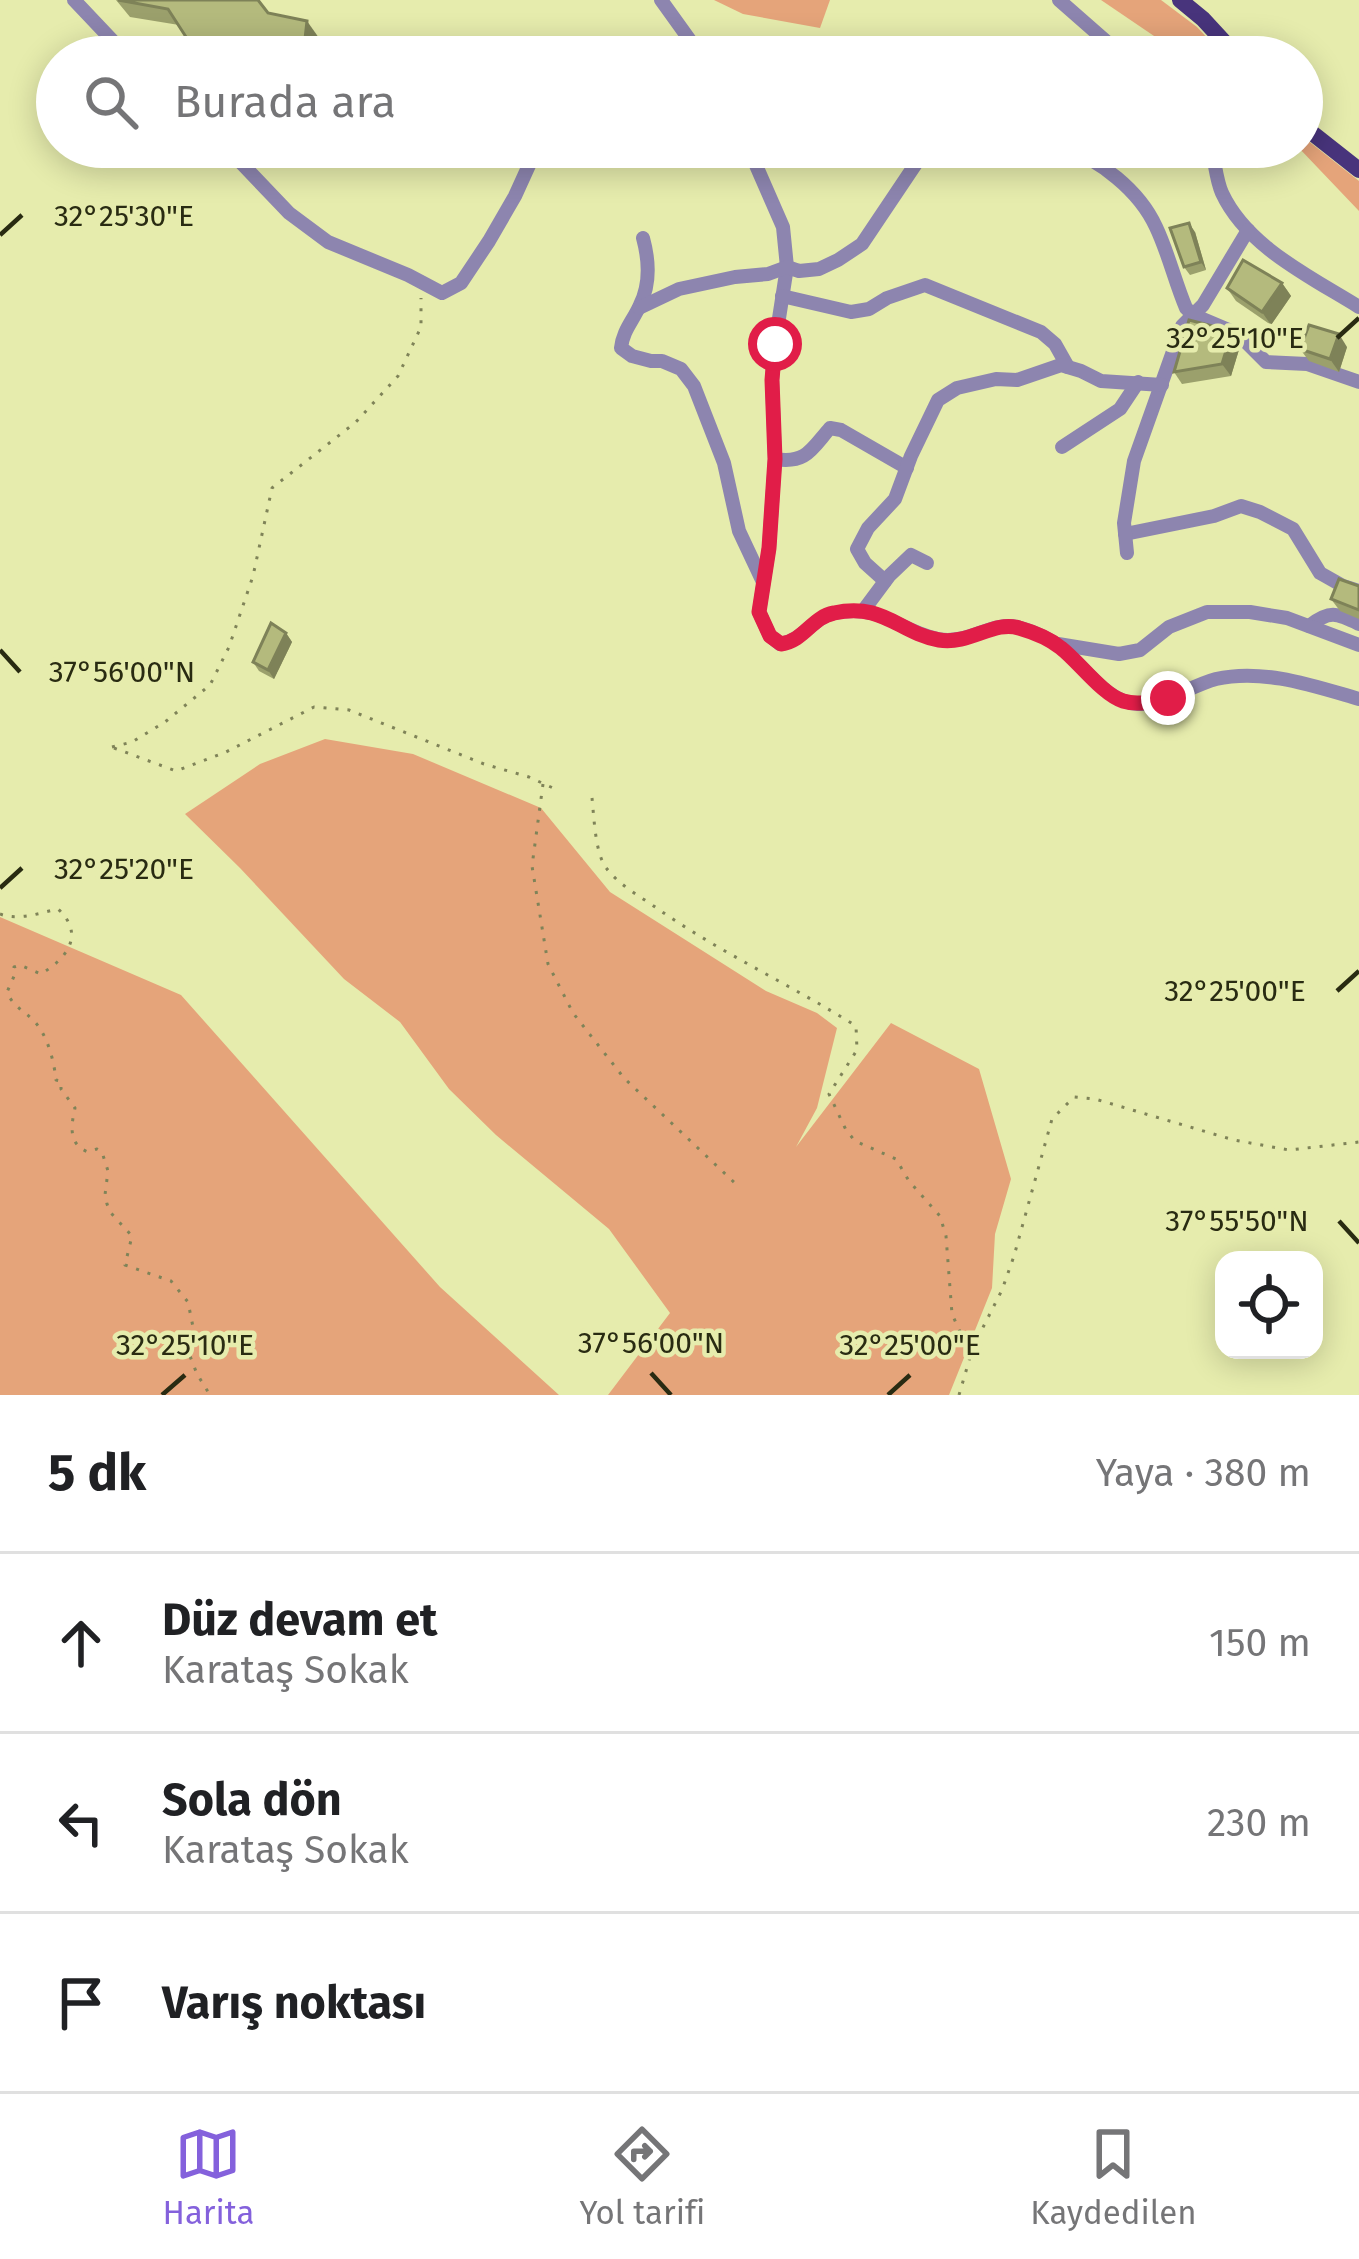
<!DOCTYPE html>
<html lang="tr">
<head>
<meta charset="utf-8">
<style>
	:root { --surface:#fff; --page:#f2f2f2; --text:#202124; --muted:#757577; --line:#e0e0e0; --accent:#8461dc }
	body { margin:0; font-family:"Fira Sans",sans-serif; background:var(--page); color:var(--text) }
	.controls { position:absolute; right:36px; bottom:36px; display:grid; overflow:hidden; border-radius:24px; box-shadow:0 6px 30px #0003 }
	.controls button { width:108px; height:108px; display:grid; place-items:center; padding:0; border:0; border-bottom:3px solid var(--line); background:var(--surface); color:var(--text); font:60px sans-serif }
	.stop { position:absolute; width:36px; height:36px; margin:-27px; border:9px solid #e11d48; border-radius:50%; background:#fff }
	.stop.end { background:#e11d48; border-color:#fff; box-shadow:0 3px 12px #0008 }
	.list { margin:0; padding:0; list-style:none }
	h2 { display:flex; justify-content:space-between; align-items:center; height:156px; margin:0; padding:0 48px; font-size:51px }
	h2 small { font-size:39px; font-weight:400; color:var(--muted) }
	.list li { display:grid; grid-template-columns:78px 1fr auto; gap:36px; align-items:center; box-sizing:border-box; height:180px; padding:0 48px; border-top:3px solid var(--line) }
	.list b { display:block; font-size:45px; white-space:nowrap }
	.list p { margin:0; font-size:39px; white-space:nowrap; color:var(--muted) }
	.list em { font-size:39px; font-style:normal; color:var(--muted) }
	.icon { flex:none; width:66px; height:66px; fill:none; stroke:currentColor; stroke-width:2; stroke-linecap:round; stroke-linejoin:round }
	.map { position:relative; flex:none; width:1359px; height:1395px; overflow:hidden }
	.search { position:absolute; background:var(--surface); box-shadow:0 6px 30px #0003; left:36px; right:36px; top:36px; height:132px; display:flex; align-items:center; gap:30px; box-sizing:border-box; padding:0 42px; border-radius:66px; color:var(--muted); font-size:45px }
	.sheet { height:696px; background:var(--surface) }
	nav { display:flex; justify-content:space-around; align-items:center; box-sizing:border-box; height:168px; border-top:3px solid var(--line); background:var(--surface); font-size:33px; color:var(--muted) }
	nav a { display:grid; justify-items:center; gap:6px }
	nav .on { color:var(--accent) }
	.map>svg:first-child { display:block }
</style>
</head>
<body>
<div class="map">
<svg width="1359" height="1395" viewBox="0 0 1359 1395">
	<rect width="100%" height="100%" fill="#e6ecad"/>
	<g fill="#e5a47a">
		<path d="M714 0H830L820 28 743 14Z"/>
		<path d="M1101 0H1161L1197 27 1225 57H1185Z"/>
		<path d="M1302 136 1359 181V211L1298 147H1302Z"/>
		<path d="M325 739 413 754 541 808 610 892 766 991 817 1013 837 1028 817 1108 796 1147 891 1023 979 1069 1011 1179 995 1234 992 1288 949 1395H608L670 1313 609 1229 496 1135 449 1089 400 1022 344 979 240 868 185 814 260 764Z"/>
		<path d="M0 917 181 995 440 1287 559 1395H0Z"/>
	</g>
	<g fill="none" stroke-linecap="round" stroke-linejoin="round">
		<g stroke="#7f8358" stroke-width="3" stroke-dasharray="3 9" stroke-linecap="butt">
			<path d="M112 747 132 742 165 722 210 685 229 647 253 576 272 488 356 422 398 376 421 327V298"/>
			<path d="M114 748 176 771 226 752 314 707 349 710 484 764 529 777 553 788"/>
			<path d="M543 784 532 866 548 964 573 1013 624 1078 737 1185"/>
			<path d="M592 798C594 816 595 855 607 869 619 885 641 897 658 909 721 953 791 985 856 1026L857 1050 829 1094 846 1130 855 1141 896 1159 909 1181 940 1216 946 1236 952 1314 971 1356"/>
			<path d="M0 914C19 921 39 913 58 909 86 935 66 959 41 974L20 965 14 967 15 974 7 992C13 1007 25 1011 35 1022 48 1037 54 1061 56 1080L61 1081V1089L75 1108C71 1126 68 1144 88 1152L97 1149 102 1152 108 1171 105 1195 107 1204 110 1212 132 1236 125 1265 171 1281 188 1302 193 1327 188 1351 197 1374 210 1395"/>
			<path d="M959 1395 973 1347 1002 1290 1014 1256 1052 1119 1074 1097 1095 1099 1234 1140 1289 1150 1359 1142"/>
		</g>
		<g stroke="#8d85af" stroke-width="14">
			<path d="M74 0 128 57"/>
			<path d="M661 0 702 57"/>
			<path d="M1059 0 1124 57"/>
			<path d="M226 147 289 213 328 242 408 275 442 293 461 283 489 241 515 196 535 152 530 147"/>
			<path d="M748 147 783 227 787 267 775 344 772 380 775 459 769 548 759 612 770 636 780 644C803 641 812 618 834 613 881 603 898 631 938 639 968 645 992 621 1017 627 1030 630 1048 638 1059 646 1084 664 1104 702 1138 704 1165 705 1190 686 1216 679 1263 668 1314 686 1359 699"/>
			<path d="M1063 147C1100 160 1139 190 1156 227 1168 252 1175 282 1186 308L1193 315 1238 334 1266 362 1307 364 1359 382"/>
			<path d="M1211 147C1215 161 1216 180 1222 193 1247 247 1311 277 1359 307"/>
			<path d="M643 238C649 260 651 283 640 305 633 321 623 330 621 348L632 356 651 361H662L681 369 694 386 724 463 739 531 763 582"/>
			<path d="M782 296 851 312 869 309 887 298 925 285 1041 332 1055 344 1068 367"/>
			<path d="M639 308 679 289 735 277 768 274 787 267 799 271 819 269 838 260 862 244 917 162 945 150 963 147"/>
			<path d="M1062 447 1120 409 1138 382"/>
			<path d="M775 459C806 464 811 450 830 428L841 430 907 468"/>
			<path d="M1125 534 1214 516 1241 506 1260 512 1293 529 1320 573 1343 586 1359 591"/>
			<path d="M1127 553 1124 523 1134 461 1182 326 1203 305 1248 230"/>
			<path d="M885 581 865 563 857 549 868 528 895 499 911 456 938 400 957 388 996 379 1017 380 1061 365 1081 371 1101 381 1162 385"/>
			<path d="M863 611 889 576 911 555 927 563"/>
			<path d="M1309 626C1330 610 1336 613 1359 624"/>
			<path d="M1058 644 1119 654 1140 650 1169 627 1207 612H1250L1287 618 1359 645"/>
		</g>
		<g stroke="#48347c" stroke-width="16">
			<path d="M1180 0 1203 19 1238 57"/>
			<path d="M1302 125 1359 170"/>
		</g>
	</g>
	<g fill="#9ba06c">
		<path d="M116 0H258L268 13 319 38 179 25 130 17Z"/>
		<path d="M1195 232 1206 270 1190 275 1184 267Z"/>
		<path d="M1282 283 1291 296 1271 325 1236 301 1227 288Z"/>
		<path d="M1241 343 1231 376 1182 384 1174 372Z"/>
		<path d="M1347 347 1339 372 1309 361 1300 349Z"/>
		<path d="M1359 586V619L1340 611 1331 599Z"/>
		<path d="M286 633 292 642 274 679 259 671 253 662Z"/>
	</g>
	<g fill="#7e8258">
		<path d="M307 21 319 38 317 57H303Z"/>
		<path d="M1189 223 1195 232 1206 270 1201 262Z"/>
		<path d="M1282 283 1291 296 1271 325 1262 312Z"/>
		<path d="M1232 331 1241 343 1231 376 1222 364Z"/>
		<path d="M1339 334 1347 347 1339 372 1330 359Z"/>
		<path d="M286 633 292 642 274 679 268 670Z"/>
	</g>
	<g fill="#b4ba7d" stroke="#7e8258" stroke-width="3">
		<path d="M118 0H258L268 13 307 21 303 57H199L168 9Z"/>
		<path d="M1189 223 1201 262 1184 267 1170 228Z"/>
		<path d="M1243 260 1282 283 1262 312 1227 288Z"/>
		<path d="M1189 320 1232 331 1222 364 1174 372Z"/>
		<path d="M1309 325 1339 334 1330 359 1300 349Z"/>
		<path d="M1339 579 1359 586V610L1331 599Z"/>
		<path d="M271 623 286 633 268 670 253 662Z"/>
	</g>
	<g fill="none" stroke-linecap="round" stroke-linejoin="round">
		<path stroke="#e11d48" stroke-width="15" d="M775 344 772 380 775 459 769 548 759 612 770 636 781 644C804 641 812 617 834 613 883 602 899 633 939 640 970 645 994 620 1019 628 1033 632 1050 639 1061 648 1078 661 1103 695 1123 701 1139 706 1152 701 1168 698"/>
	</g>
	<path fill="none" stroke="#292b12" stroke-width="4.5" d="M0 235 22 215M1337 338 1359 318M0 650 20 672M0 888 22 868M1337 991 1359 971M1339 1221 1359 1243M651 1373 671 1395M162 1395 185 1375M888 1395 910 1375"/>
	<g font-size="30" text-anchor="middle" fill="#292b12" stroke="#e6ecad" stroke-width="9" stroke-linejoin="round" paint-order="stroke">
		<text x="124" y="226">32°25'30"E</text>
		<text x="1235" y="348">32°25'10"E</text>
		<text x="122" y="682">37°56'00"N</text>
		<text x="124" y="879">32°25'20"E</text>
		<text x="1235" y="1001">32°25'00"E</text>
		<text x="1237" y="1231">37°55'50"N</text>
		<text x="651" y="1353">37°56'00"N</text>
		<text x="185" y="1355">32°25'10"E</text>
		<text x="910" y="1355">32°25'00"E</text>
	</g>
</svg>
<div class="controls">
<button><svg class="icon" aria-label="locate" viewBox="0 0 24 24"><circle cx="12" cy="12" r="6"/><path d="M12 2v4M12 18v4M2 12h4M18 12h4"/></svg></button>
</div>
<div class="stop" style="left:775px;top:344px"></div>
<div class="stop end" style="left:1168px;top:698px"></div>
<div class="search"><svg class="icon" aria-label="search" viewBox="0 0 24 24"><circle cx="10" cy="10" r="6"/><path d="M15 15l6 6"/></svg>Burada ara</div>
</div>
<section class="sheet">
<h2>5 dk<small>Yaya · 380 m</small></h2>
<ul class="list">
<li><svg class="icon" aria-label="ahead" viewBox="0 0 24 24"><path d="M12 20V5M6 11l6-6 6 6"/></svg><div><b>Düz devam et</b><p>Karataş Sokak</p></div><em>150 m</em></li>
<li><svg class="icon" aria-label="left" viewBox="0 0 24 24"><path d="M17 20v-9H6M10 6l-5 5 5 5"/></svg><div><b>Sola dön</b><p>Karataş Sokak</p></div><em>230 m</em></li>
<li><svg class="icon" aria-label="arrive" viewBox="0 0 24 24"><path d="M6 21V4h12l-3 4 3 4H6"/></svg><div><b>Varış noktası</b></div></li>
</ul>
</section>
<nav>
<a class="on"><svg class="icon" aria-label="map" viewBox="0 0 24 24"><path d="M3 6l6-2 6 2 6-2v14l-6 2-6-2-6 2zM9 4v14M15 6v14"/></svg>Harita</a>
<a><svg class="icon" aria-label="directions" viewBox="0 0 24 24"><path d="M12 3l9 9-9 9-9-9zM9 14v-3h6M13 9l2 2-2 2"/></svg>Yol tarifi</a>
<a><svg class="icon" aria-label="saved" viewBox="0 0 24 24"><path d="M7 4h10v16l-5-4-5 4z"/></svg>Kaydedilen</a>
</nav>
</body>
</html>
